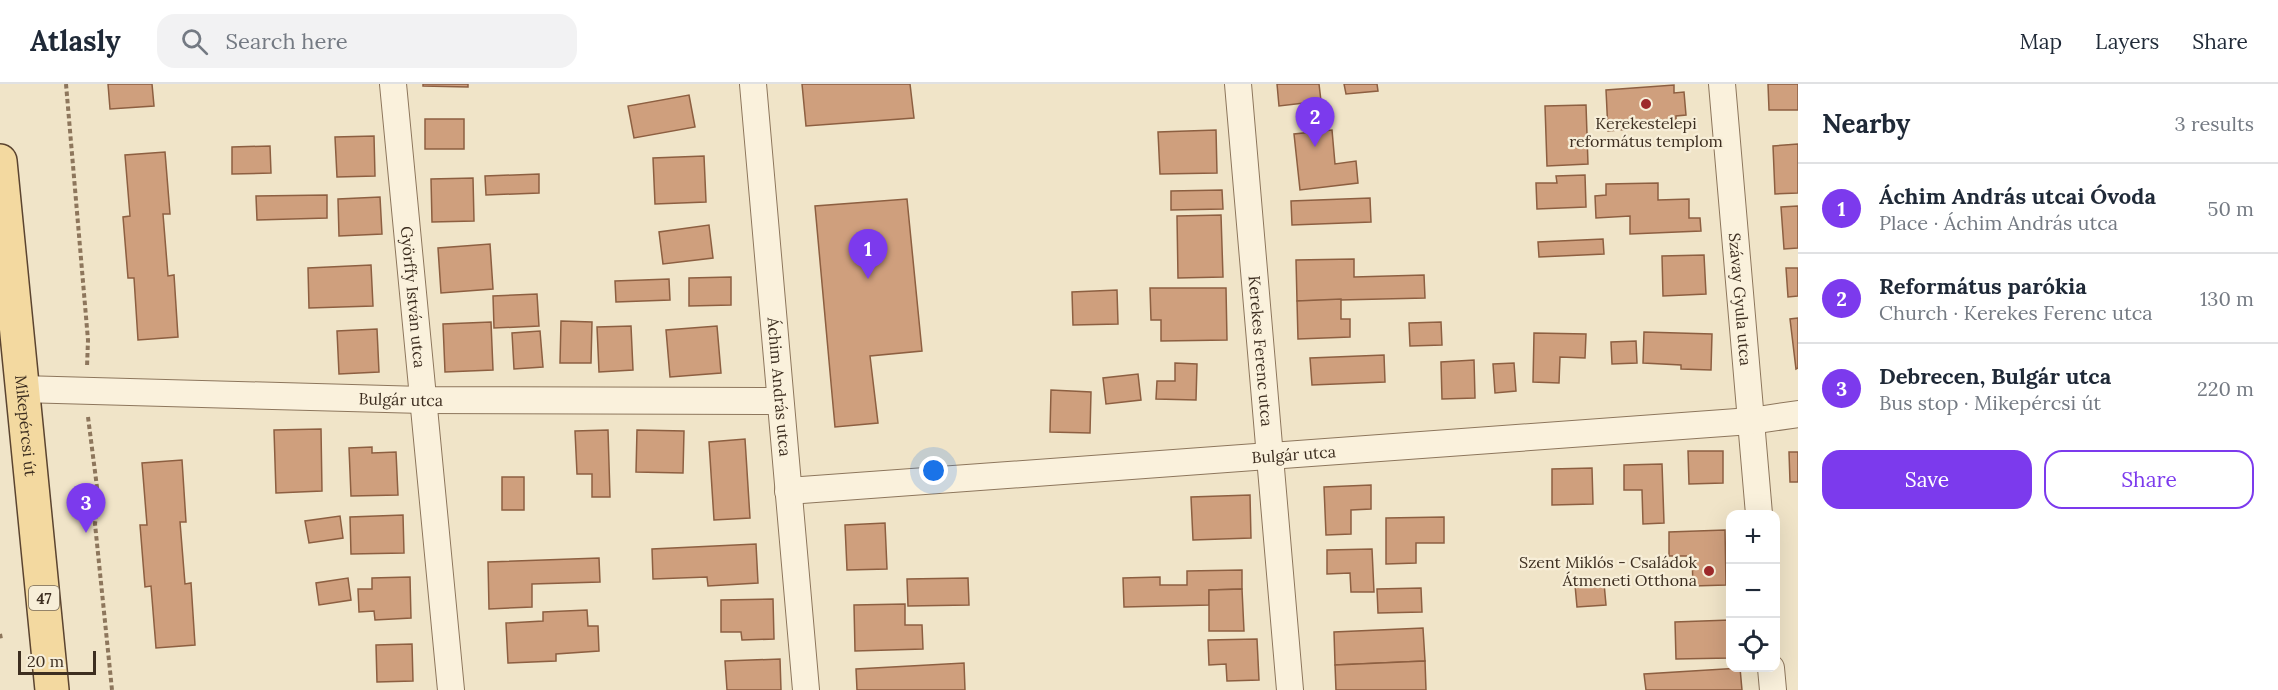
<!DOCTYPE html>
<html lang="en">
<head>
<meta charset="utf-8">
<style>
	:root { --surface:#fff; --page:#f2f2f3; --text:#1f2937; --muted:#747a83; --line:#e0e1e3; --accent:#7c3aed }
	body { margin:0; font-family:Lora,serif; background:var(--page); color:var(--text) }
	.controls { position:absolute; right:18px; bottom:18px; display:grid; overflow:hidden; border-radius:12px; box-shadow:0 6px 24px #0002 }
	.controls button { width:54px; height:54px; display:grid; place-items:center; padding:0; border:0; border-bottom:2px solid var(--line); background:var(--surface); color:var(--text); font:30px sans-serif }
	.scale { position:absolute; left:18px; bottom:15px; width:78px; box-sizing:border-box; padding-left:6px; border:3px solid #3d2e20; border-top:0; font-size:16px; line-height:21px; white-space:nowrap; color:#3d2e20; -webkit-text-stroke:4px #f7eed8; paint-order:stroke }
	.you { position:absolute; left:934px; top:387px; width:21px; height:21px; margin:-15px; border:4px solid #fff; border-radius:50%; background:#1a73e8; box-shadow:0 0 0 9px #1a73e833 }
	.badge { display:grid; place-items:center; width:39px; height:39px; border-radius:50%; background:var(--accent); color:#fff; font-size:20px; font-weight:700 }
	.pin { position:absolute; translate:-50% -50px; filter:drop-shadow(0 2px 3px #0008) }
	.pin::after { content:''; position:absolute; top:32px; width:21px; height:18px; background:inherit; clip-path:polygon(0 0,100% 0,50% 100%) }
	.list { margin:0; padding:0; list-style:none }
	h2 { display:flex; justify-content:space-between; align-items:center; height:78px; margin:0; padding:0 24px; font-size:26px }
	h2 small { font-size:20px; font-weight:400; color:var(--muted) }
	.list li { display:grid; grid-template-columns:39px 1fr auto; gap:18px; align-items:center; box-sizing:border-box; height:90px; padding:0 24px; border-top:2px solid var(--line) }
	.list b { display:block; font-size:22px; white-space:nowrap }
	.list p { margin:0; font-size:20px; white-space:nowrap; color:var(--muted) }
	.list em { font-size:20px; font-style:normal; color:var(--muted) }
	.actions { display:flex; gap:12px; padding:18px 24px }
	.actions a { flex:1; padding:14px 0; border:2px solid var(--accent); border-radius:18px; text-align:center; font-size:21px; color:var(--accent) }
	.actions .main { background:var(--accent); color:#fff }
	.icon { flex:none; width:33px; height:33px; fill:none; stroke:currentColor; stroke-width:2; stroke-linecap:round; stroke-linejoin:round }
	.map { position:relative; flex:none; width:1798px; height:606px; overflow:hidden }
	header { display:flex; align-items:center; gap:36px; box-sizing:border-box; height:84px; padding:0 30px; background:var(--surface); border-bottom:2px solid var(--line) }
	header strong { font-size:28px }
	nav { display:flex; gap:33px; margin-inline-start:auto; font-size:21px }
	.search { width:420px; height:54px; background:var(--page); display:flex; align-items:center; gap:15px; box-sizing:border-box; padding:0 21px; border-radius:18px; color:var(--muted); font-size:22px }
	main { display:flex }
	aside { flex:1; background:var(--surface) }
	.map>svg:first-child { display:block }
</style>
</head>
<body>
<header>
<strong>Atlasly</strong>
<div class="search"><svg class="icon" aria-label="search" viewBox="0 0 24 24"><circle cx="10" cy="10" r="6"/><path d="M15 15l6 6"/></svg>Search here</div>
<nav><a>Map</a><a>Layers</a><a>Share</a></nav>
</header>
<main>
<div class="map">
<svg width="1798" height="606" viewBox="0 0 1798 606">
	<rect width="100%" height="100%" fill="#f0e4c8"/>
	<g fill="#cf9f7d" stroke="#8d5f41" stroke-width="1.5">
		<path d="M108 0H152L154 22 110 25Z"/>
		<path d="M423 0H468V3L423 2Z"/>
		<path d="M802 0H910L914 34 806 42Z"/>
		<path d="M1277 0H1319L1321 17 1279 22Z"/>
		<path d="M1344 0H1377L1378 7 1346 10Z"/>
		<path d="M1768 0H1798V26H1769Z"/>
		<path d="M1674 1V9L1684 8 1686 31 1676 32V41L1608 47 1606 6Z"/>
		<path d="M689 11 695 43 634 54 628 22Z"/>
		<path d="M1586 21 1588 80 1547 82 1545 22Z"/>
		<rect x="425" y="35" width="39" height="30"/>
		<path d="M1216 46 1217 89 1160 90 1158 48Z"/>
		<path d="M1332 46 1335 80 1356 77 1358 99 1300 106 1294 50Z"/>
		<path d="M374 52 375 92 337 93 335 53Z"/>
		<path d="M1798 60V109L1775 110 1773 62Z"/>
		<path d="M270 62 271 89 232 90V63Z"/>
		<path d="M165 68 170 130H163L168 192 174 191 178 253 138 256 134 194H128L123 133 130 132 125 71Z"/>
		<path d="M704 72 706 118 655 120 653 74Z"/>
		<path d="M539 90V109L486 111 485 92Z"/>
		<path d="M1585 91 1586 123 1537 125 1536 99H1557L1556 92Z"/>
		<path d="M473 94 474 137 432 138 431 95Z"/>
		<path d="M1658 99V116L1689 115V134H1700L1701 147 1630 150V132L1596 134 1595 112 1606 111V100Z"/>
		<path d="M1222 106 1223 125 1171 126V107Z"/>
		<path d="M327 111V134L257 136 256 112Z"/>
		<path d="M380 113 382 150 339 152 338 115Z"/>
		<path d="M1370 114 1371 138 1292 141 1291 117Z"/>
		<path d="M907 115 922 267 870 272 878 339 835 343 815 122Z"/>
		<path d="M1798 122V164L1784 165 1781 123Z"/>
		<path d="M1221 131 1223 193 1178 194 1177 132Z"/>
		<path d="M709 141 713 174 663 180 659 148Z"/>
		<path d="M1603 155 1604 170 1539 173 1538 158Z"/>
		<path d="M490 160 493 205 441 209 438 164Z"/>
		<path d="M1704 171 1706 210 1663 212 1662 172Z"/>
		<path d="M1354 175V193L1424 191 1425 214 1297 217 1296 176Z"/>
		<path d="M371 181 373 222 309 224 308 184Z"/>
		<path d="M1786 184H1798V212L1788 213Z"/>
		<path d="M731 193V221L689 222V194Z"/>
		<path d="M669 195 670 216 616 218 615 197Z"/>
		<path d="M1150 204H1226L1227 256 1161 257V236H1151Z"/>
		<path d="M1117 206 1118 240 1073 241 1072 208Z"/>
		<path d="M537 210 539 242 494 244 493 212Z"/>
		<path d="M1341 215V235H1350V253L1298 255 1297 217Z"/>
		<path d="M1798 234V284L1796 285 1790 235Z"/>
		<path d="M561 237 592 238 591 279H560Z"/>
		<path d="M491 238 493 286 445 288 443 240Z"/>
		<path d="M1441 238 1442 261 1410 262 1409 239Z"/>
		<path d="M631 242 633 286 599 288 597 243Z"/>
		<path d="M717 242 721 289 670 293 666 246Z"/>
		<path d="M377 245 379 288 339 290 337 247Z"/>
		<path d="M540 247 543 283 514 285 512 249Z"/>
		<path d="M1644 248 1712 250 1711 286 1681 285V281L1643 279Z"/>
		<path d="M1534 249 1586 250 1585 274 1560 273 1559 299 1533 298Z"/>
		<path d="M1636 257 1637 279 1612 280 1611 258Z"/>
		<path d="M1384 271 1385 298 1312 301 1310 274Z"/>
		<path d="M1474 276 1475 314 1442 315 1441 278Z"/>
		<path d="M1175 279 1197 280 1196 316 1156 315 1157 297H1175Z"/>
		<path d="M1514 279 1516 307 1495 309 1493 280Z"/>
		<path d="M1138 290 1141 316 1106 320 1103 294Z"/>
		<path d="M1051 306 1091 308 1090 349 1050 348Z"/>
		<path d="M321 345 322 407 276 409 274 346Z"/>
		<path d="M608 346 610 413H592V390H577L575 347Z"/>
		<path d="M637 346 684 347 683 389 636 388Z"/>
		<path d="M745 355 750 434 714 436 709 358Z"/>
		<path d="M372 363V369L396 368 398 411 351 412 349 364Z"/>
		<path d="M1688 367H1723V399L1689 400Z"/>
		<path d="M1789 368H1798V398H1790Z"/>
		<path d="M182 376 186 438H180L185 500 191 499 195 561 156 564 151 502 145 503 140 441H147L142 379Z"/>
		<path d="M1662 380 1664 439 1643 440 1642 406H1624V381Z"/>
		<path d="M1592 384 1593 420 1552 421V385Z"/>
		<rect x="502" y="393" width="22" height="33"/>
		<path d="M1371 401V425L1351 426V450L1326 451 1324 403Z"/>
		<path d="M1250 411 1251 454 1193 456 1191 413Z"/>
		<path d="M403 431 404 469 351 470 350 433Z"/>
		<path d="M340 432 343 454 309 459 305 437Z"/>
		<path d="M1444 433V459H1416V479L1386 480V434Z"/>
		<path d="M885 439 887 485 847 486 845 441Z"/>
		<path d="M1725 446 1726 501 1693 502 1692 472H1669V448Z"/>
		<path d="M756 460 758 499 708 502 707 493 653 495 652 465Z"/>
		<path d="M1372 465 1374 508H1351L1350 489 1327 490V466Z"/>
		<path d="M599 474 600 498 532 500V523L489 525 488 478Z"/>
		<path d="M1242 486V505L1209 506V521L1124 523 1123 494 1160 493V501H1187V487Z"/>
		<path d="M410 493 411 534 375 536 374 527 359 528 358 505H372V494Z"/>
		<path d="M348 494 351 516 319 521 316 499Z"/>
		<path d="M968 494 969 521 908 522 907 495Z"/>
		<path d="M1604 499 1606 521 1577 523 1575 501Z"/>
		<path d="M1421 504 1422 528 1378 529 1377 505Z"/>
		<path d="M1242 505 1244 547H1209V506Z"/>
		<path d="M773 515 774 555 742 556 741 548H721V516Z"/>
		<path d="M905 520V541H922L923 565 855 567 854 521Z"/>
		<path d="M587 526 588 542H598L599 567 556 570V577L508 579 506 539 543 537V528Z"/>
		<path d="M1730 536V574L1676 575 1675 538Z"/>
		<path d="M1423 544 1425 577 1335 581 1334 548Z"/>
		<path d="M1257 555 1259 596 1227 597 1226 580 1209 581 1208 556Z"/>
		<path d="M412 560 413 597 377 598 376 561Z"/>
		<path d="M780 575 781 606H727L725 577Z"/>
		<path d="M1425 577 1426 606H1336L1335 581Z"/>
		<path d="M964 579 965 606H857L856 585Z"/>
		<path d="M1740 584 1742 606H1646L1644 590Z"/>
	</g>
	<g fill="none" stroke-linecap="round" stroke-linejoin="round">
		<defs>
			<g id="street">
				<path id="s1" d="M393 0 451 606"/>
				<path id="s2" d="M753 0 806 606"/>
				<path id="s3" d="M1238 0 1290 606"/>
				<path id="s4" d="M1722 0 1759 430"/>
				<path id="s5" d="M21 305 423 316 780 317"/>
				<path id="s6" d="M788 407 1751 337 1798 330"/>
				<path d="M1771 584 1773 606"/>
			</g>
			<g id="primary">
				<path id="s7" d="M0 77 52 606"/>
			</g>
		</defs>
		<use href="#street" stroke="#8d765c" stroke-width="28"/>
		<use href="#primary" stroke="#5b4430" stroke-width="36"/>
		<g stroke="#8d765c" stroke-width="4" stroke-dasharray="4.5 3" stroke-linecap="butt">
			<path d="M66 0 88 256 87 283"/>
			<path d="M88 333 98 411 95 440 112 606"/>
			<path d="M0 550 1 555"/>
		</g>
		<use href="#street" stroke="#faf1dc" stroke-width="26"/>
		<use href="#primary" stroke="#f3d9a0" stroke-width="33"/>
	</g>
	<g fill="#9e2a2b" stroke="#f7eed8" stroke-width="2">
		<circle cx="1646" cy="20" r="6"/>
		<circle cx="1709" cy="487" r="6"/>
	</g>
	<g text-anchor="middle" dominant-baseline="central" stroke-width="4.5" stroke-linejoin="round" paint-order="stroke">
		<rect fill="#f7eed8" stroke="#756857" stroke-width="1.5" x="29" y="502" width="30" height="24" rx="4.5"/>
		<g font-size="15" font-weight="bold" fill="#3d2e20">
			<text x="44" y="514">47</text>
		</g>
		<g font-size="16" fill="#3d2e20" stroke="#f7eed8">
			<text x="1646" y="39">Kerekestelepi<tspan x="1646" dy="18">református templom</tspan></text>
			<text x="1697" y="478" text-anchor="end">Szent Miklós - Családok<tspan x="1697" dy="18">Átmeneti Otthona</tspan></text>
		</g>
		<g font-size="16" fill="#3d2e20" stroke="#f7eed8">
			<text stroke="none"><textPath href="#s1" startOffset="214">Györffy István utca</textPath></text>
			<text stroke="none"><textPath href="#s4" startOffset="216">Szávay Gyula utca</textPath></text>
			<text stroke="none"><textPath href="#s3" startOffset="268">Kerekes Ferenc utca</textPath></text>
			<text stroke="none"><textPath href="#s2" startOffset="304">Áchim András utca</textPath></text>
			<text stroke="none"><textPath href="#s5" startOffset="380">Bulgár utca</textPath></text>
			<text stroke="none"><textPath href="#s7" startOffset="266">Mikepércsi út</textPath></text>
			<text stroke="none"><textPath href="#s6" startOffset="507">Bulgár utca</textPath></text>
		</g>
	</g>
</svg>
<div class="controls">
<button>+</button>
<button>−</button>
<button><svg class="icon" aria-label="locate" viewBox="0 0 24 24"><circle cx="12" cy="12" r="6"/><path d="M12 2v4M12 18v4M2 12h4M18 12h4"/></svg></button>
</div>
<div class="scale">20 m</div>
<div class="you"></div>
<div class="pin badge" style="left:868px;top:195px">1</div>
<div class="pin badge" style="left:1315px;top:63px">2</div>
<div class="pin badge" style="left:86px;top:449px">3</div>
</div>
<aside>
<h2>Nearby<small>3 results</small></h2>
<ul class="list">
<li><span class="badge">1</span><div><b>Áchim András utcai Óvoda</b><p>Place · Áchim András utca</p></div><em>50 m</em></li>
<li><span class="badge">2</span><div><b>Református parókia</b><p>Church · Kerekes Ferenc utca</p></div><em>130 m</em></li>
<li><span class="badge">3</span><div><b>Debrecen, Bulgár utca</b><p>Bus stop · Mikepércsi út</p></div><em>220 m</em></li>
</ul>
<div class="actions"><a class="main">Save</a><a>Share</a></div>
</aside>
</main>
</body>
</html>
